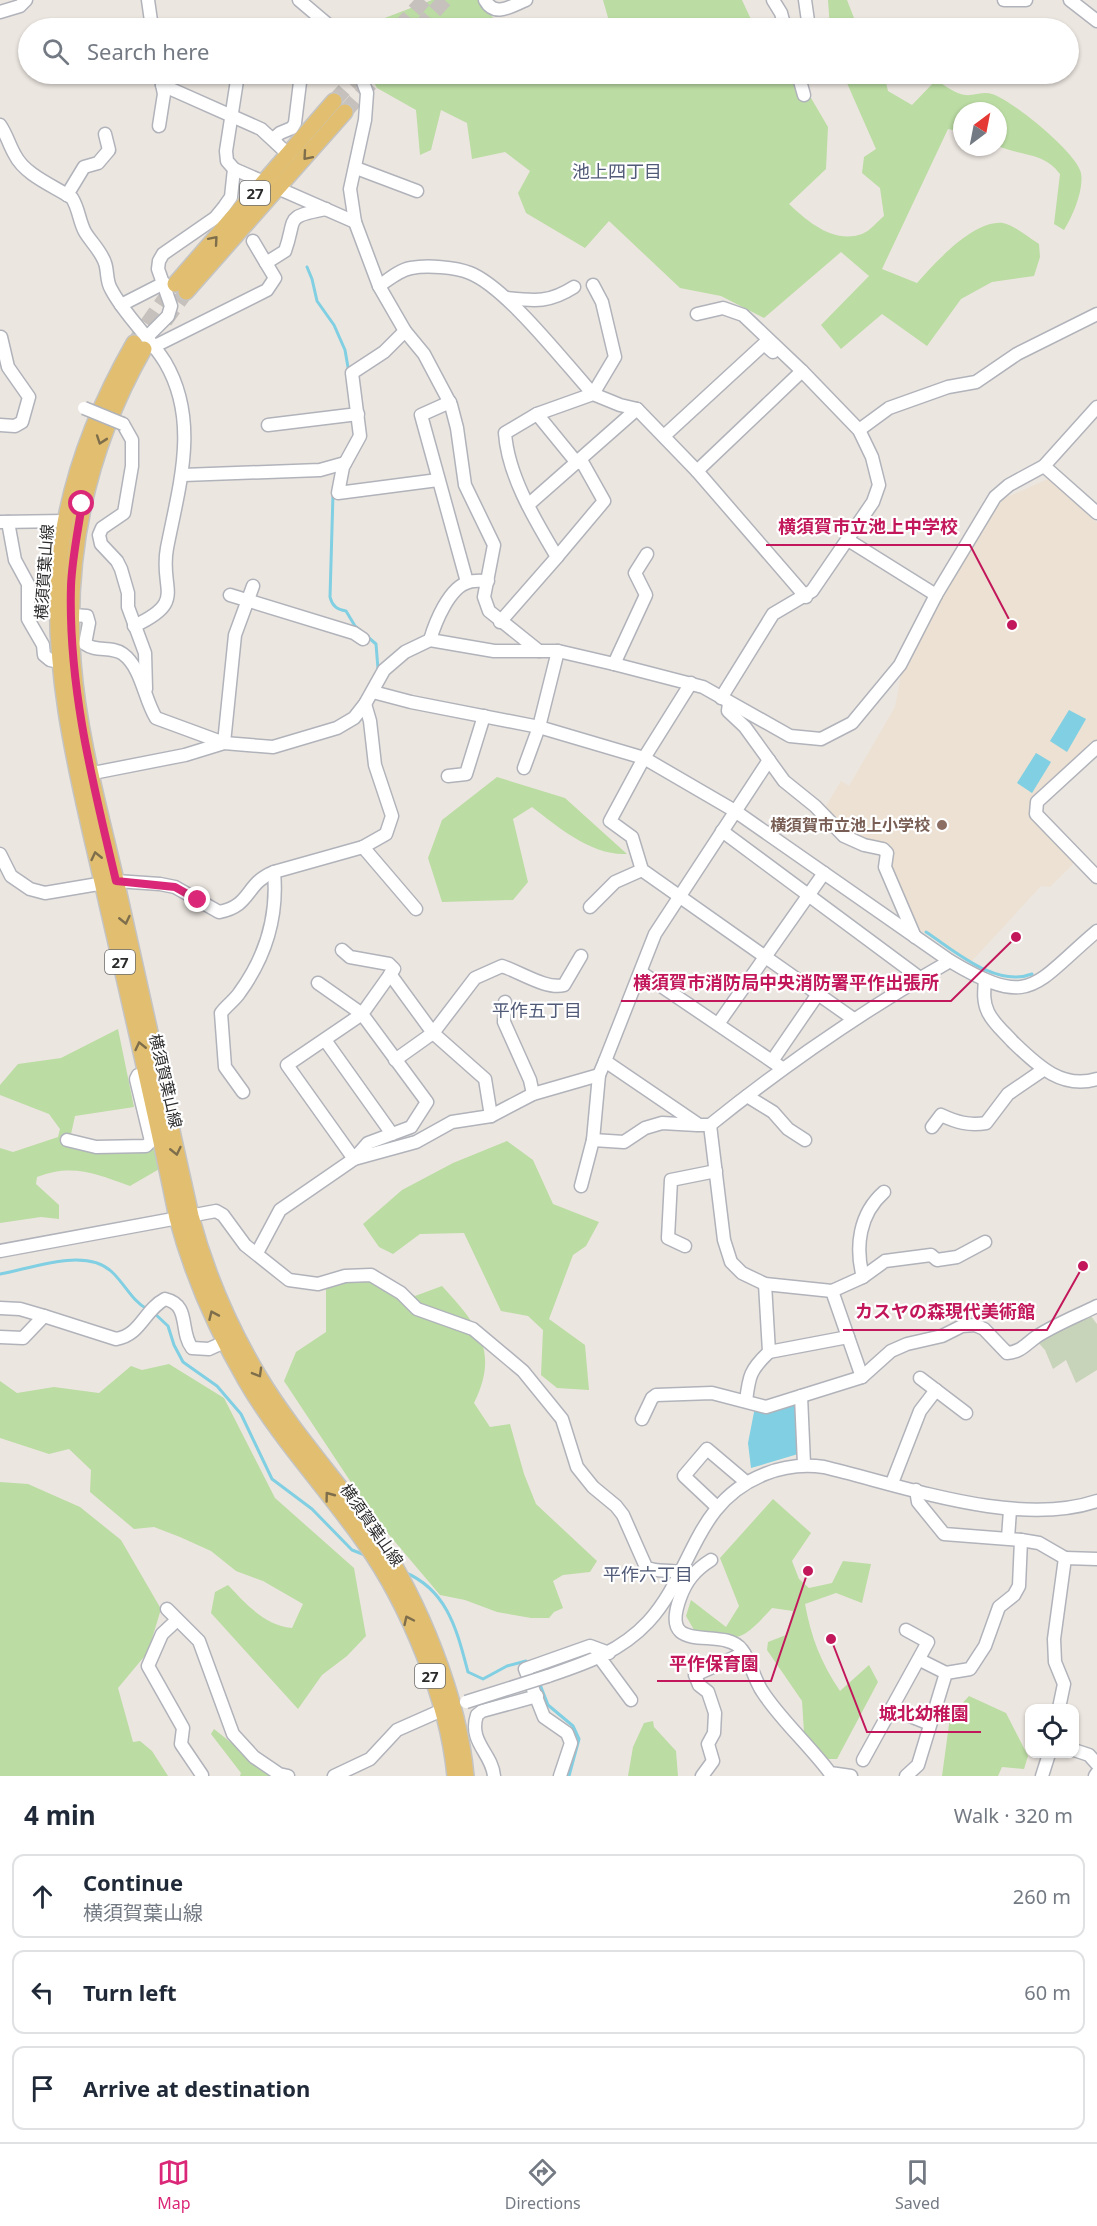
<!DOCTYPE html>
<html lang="en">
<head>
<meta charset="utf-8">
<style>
	:root { --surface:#fff; --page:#f2f2f3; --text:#1f2937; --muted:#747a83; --line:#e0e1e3; --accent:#db2777 }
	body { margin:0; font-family:"Noto Sans","Noto Sans JP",sans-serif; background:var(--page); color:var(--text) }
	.controls { position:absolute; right:18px; bottom:18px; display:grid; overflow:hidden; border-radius:12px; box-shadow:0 2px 4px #0004 }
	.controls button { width:54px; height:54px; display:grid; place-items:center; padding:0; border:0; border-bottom:2px solid var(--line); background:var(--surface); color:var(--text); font:30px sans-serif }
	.compass { position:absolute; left:953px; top:102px; width:54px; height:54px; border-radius:50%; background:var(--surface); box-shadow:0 2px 4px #0004; rotate:32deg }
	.stop { position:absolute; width:18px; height:18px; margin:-14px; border:4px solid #db2777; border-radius:50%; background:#fff }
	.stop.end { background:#db2777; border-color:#fff; box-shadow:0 2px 6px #0008 }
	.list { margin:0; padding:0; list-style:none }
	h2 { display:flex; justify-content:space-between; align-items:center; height:78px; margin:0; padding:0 24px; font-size:26px }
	h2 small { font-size:20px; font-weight:400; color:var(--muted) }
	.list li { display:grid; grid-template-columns:39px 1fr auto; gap:18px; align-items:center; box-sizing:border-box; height:84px; margin:0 12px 12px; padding:0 12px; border:2px solid var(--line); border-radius:12px }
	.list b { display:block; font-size:22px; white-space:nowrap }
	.list p { margin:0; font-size:20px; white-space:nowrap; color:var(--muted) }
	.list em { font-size:20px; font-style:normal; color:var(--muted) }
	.icon { flex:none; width:33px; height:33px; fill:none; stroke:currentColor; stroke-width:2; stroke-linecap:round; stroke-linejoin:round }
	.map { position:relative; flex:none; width:1097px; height:1776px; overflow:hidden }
	.search { position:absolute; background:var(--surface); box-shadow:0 2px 4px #0004; left:18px; right:18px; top:18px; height:66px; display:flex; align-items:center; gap:15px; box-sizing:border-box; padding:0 21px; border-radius:33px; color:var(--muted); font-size:22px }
	.sheet { height:366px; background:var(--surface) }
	nav { display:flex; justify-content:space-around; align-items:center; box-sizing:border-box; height:84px; border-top:2px solid var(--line); background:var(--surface); font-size:16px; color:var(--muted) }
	nav a { display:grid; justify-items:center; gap:3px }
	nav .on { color:var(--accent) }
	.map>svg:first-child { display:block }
</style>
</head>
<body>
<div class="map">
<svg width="1097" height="1776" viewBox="0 0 1097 1776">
	<rect width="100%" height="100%" fill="#ece6e0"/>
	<path fill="#ece1d2" d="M1048 479 1097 523V746L1030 806 1032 814 1076 861 1050 887 1041 886 970 963 920 930 897 882 892 867 891 847 881 846 852 835 825 808 841 781 849 786 895 707 902 670 909 664 947 587 1003 499Z"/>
	<g fill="#bbdca3">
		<path d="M432 0H478L502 28H377L382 19Z"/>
		<path d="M603 0H742L755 28H611Z"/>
		<path d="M828 0H847L854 18 867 28H830Z"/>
		<path d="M369 74H797L828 127 826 169 789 204C808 222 834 244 862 234 870 231 878 221 884 216L880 188 862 173 864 157 876 149 843 74H884L888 91 912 105 936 80C944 85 956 94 965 95 974 96 984 91 992 94 1012 100 1077 153 1081 173 1084 190 1073 215 1064 230L1054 224 1060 174C1044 152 1021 156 998 146V111H962V132L948 129 882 269 917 283C935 263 973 220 1003 223 1014 225 1029 238 1039 244L1040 257 1034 276 992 282 961 299 927 346 882 314 841 349 821 325 869 276 841 252 764 318 721 296 680 288 609 221 585 248 526 213 518 193 530 171 505 152 472 159 467 123 441 110 431 150 420 155 416 110 377 88Z"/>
		<path d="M497 777 565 798 627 854C592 856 558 827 532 807L513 819 528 882 513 900 442 902 428 858 442 820Z"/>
		<path d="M118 1029 134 1107 75 1116 69 1143 156 1149 161 1168 130 1186C96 1174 73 1163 37 1177L36 1184 59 1205V1219L41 1217 0 1223V1148L13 1152 58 1137 60 1129 49 1114 0 1095V1085L18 1064 61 1058Z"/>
		<path d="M507 1141 533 1160 553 1204 599 1222 586 1246 573 1255 549 1319 585 1345 589 1390 557 1388 541 1375 543 1330 528 1316 501 1311 464 1233 420 1234 393 1254 379 1247 363 1224 402 1190 453 1163Z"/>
		<path d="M348 1280H388L415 1296 442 1286C477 1324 500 1351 474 1403L490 1427 510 1424 524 1474 536 1504 597 1561 590 1572 563 1575 553 1581 563 1608 554 1612 549 1618H531L497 1612 465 1600 440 1595 374 1517 284 1381 296 1352 326 1332V1288Z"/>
		<path d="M169 1364 224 1398 275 1498 354 1568 366 1636 347 1656 322 1675 298 1709 211 1613 215 1592 228 1585C246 1604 264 1625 292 1628L303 1604 263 1581 236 1571 211 1551 180 1537 154 1527 134 1529 90 1492 91 1470 69 1449 49 1454 0 1438V1381L17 1393 54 1387 99 1393 131 1366 142 1370Z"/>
		<path d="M0 1482 28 1484 80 1507 121 1540 161 1609 148 1652 118 1688 133 1742 140 1741 152 1751 168 1776H0Z"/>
		<path d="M773 1499 811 1533 792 1561 799 1579 809 1588 832 1583 843 1561 871 1564 862 1603 836 1593 805 1604C811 1637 821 1663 840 1691L869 1665 878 1682 837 1759H825L804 1732 802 1701 767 1650 768 1642 786 1635 793 1611 772 1608C742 1641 737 1644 694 1630L686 1616 691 1600 726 1627 739 1606 720 1558Z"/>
		<path d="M969 1696 1006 1713 1028 1756 1024 1769 1002 1767 998 1776H942L950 1717Z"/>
		<path d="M653 1721 654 1727 676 1751 678 1776H628L633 1747 644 1723Z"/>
		<path d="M214 1729 273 1776H240L241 1773 211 1734Z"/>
	</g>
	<path fill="#c8d4ba" d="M1090 1315 1097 1324V1370L1076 1383 1066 1360 1053 1369 1045 1350 1037 1341Z"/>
	<g fill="#80cfe2">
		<path d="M1069 710 1086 719 1067 752 1050 741Z"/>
		<path d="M1036 753 1051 762 1032 793 1017 783Z"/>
		<path d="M796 1404 798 1454 751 1468 748 1443 755 1407 766 1411Z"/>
	</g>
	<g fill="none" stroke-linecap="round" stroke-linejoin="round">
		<g stroke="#80cfe2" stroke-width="3">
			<path d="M307 267 312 279 317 301 334 325 345 350 349 373"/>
			<path d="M333 494 330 597C332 606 337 610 346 611L355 626 376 644 378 669"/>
			<path d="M926 932C955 951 996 988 1032 974"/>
			<path d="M0 1274C33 1268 86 1247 112 1272 124 1283 133 1302 147 1309"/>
			<path d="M153 1312 168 1326 174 1345 183 1362 217 1386 241 1414 272 1479 312 1509 352 1550 365 1555"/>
			<path d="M404 1572C448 1590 457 1631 468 1672L483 1679 507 1666 526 1661 528 1664"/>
			<path d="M539 1682 548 1705 573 1726 579 1739 569 1776"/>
		</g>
		<g stroke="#c6c1bc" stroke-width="15" stroke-dasharray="15 8" stroke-linecap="butt">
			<path d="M399 28 424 0"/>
			<path d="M419 28 445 0"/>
			<path d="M334 101 359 74"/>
			<path d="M345 112 379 74"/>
			<path d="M165 321 186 292"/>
			<path d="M134 343 175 284"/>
		</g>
		<defs>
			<g id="minor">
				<path d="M148 0 152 28"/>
				<path d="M299 0 332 28"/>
				<path d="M485 0C495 18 511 6 526 0"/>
				<path d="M773 0 781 13 785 28"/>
				<path d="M805 0 809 28"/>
				<path d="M1004 0H1026"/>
				<path d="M1070 0 1097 21"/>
				<path d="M0 12 20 6 26 0"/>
				<path d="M360 74 367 93 365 120 350 189 355 222 379 286 405 331 424 354 451 405 457 428 465 485 494 545 484 597 489 611 539 651"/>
				<path d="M798 74 804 95"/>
				<path d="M162 85 261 129 289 155"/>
				<path d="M0 125C7 135 9 145 15 155 25 175 54 186 72 198 79 209 79 221 85 232 91 242 101 251 105 263 108 271 106 281 111 289 125 316 149 336 165 362 200 421 179 486 167 548 159 590 188 601 134 626"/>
				<path d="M159 126 164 94 160 74"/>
				<path d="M273 139 280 133 292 128 295 123 301 74"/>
				<path d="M356 168 417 191"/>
				<path d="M234 169 355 222"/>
				<path d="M67 195 84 167 98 163 109 150 105 134"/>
				<path d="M253 241 266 263 285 251C297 218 283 217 326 209"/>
				<path d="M379 286C388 280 399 270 411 268 427 265 455 267 470 273 507 288 564 362 593 394L615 357 602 302 593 285"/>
				<path d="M506 298C535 301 549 303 574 287"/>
				<path d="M121 305 164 283"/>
				<path d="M697 314 723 308 743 315 802 371 859 430 872 457 879 485 873 502 812 591 773 614 721 698"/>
				<path d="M405 331 384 352 352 373 360 436 343 467 338 493 438 480"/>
				<path d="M147 337 168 316 171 306 158 269 159 261 163 254 215 218 224 207 231 197 234 169 227 161 226 151 238 74"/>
				<path d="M153 347 267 290 275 278 266 263"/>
				<path d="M450 402 421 415 467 582"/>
				<path d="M537 414 577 463"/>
				<path d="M123 424 132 440V466L124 513 102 528 99 535 101 544 117 561 121 569 128 593V607L145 653 146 689"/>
				<path d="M0 425 15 426 22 422 29 397 8 367 1 337"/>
				<path d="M268 425 358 414"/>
				<path d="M859 430 889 408 948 387 976 382 1017 354 1097 314"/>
				<path d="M664 436 764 344 773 352"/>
				<path d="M1044 466 1097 513"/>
				<path d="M697 471 802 371"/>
				<path d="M183 475 320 470 345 463"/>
				<path d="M528 505 637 409"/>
				<path d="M0 522 65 521"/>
				<path d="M8 522 15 560 28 584V619L43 645 44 655 50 660 60 662"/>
				<path d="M848 540 936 595"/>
				<path d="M557 557 604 501 581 460"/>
				<path d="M230 595 354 633 363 639"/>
				<path d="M72 615 87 616 89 623 85 644C96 652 112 646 123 654 142 668 144 699 156 718L224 743 235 635 253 586"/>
				<path d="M500 622 557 557C535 520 508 476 505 433L537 414 593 394 620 405 637 409 697 471 806 597"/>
				<path d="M430 640C435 623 449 587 469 582 474 580 482 581 488 581"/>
				<path d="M614 664 646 595 635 573 647 554"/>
				<path d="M691 683 644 758 610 821 632 837 642 870 852 1018"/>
				<path d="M373 692 411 702 539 727 644 758 735 811 950 961C1032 1010 1033 985 1097 931"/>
				<path d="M729 703 728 711 745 727 784 781 815 806 844 836 864 845 883 849 887 853 885 867 915 937"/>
				<path d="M1097 747 1037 802 1036 814 1097 877"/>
				<path d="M524 768 539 727 558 651"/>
				<path d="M83 775 185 755 224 743 273 747 337 728 354 718 365 704 384 670 405 652 430 640 494 651H558L614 664 703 687 790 736 821 739 852 723 900 665 936 595 995 497 1009 485 1044 466 1097 407"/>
				<path d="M448 776 466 774 484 716"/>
				<path d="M722 831 920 978"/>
				<path d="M363 847 416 909"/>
				<path d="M0 854 11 876 30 889 45 893 116 881 160 884 175 887 219 912C252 906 245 883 274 872"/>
				<path d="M590 907 615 882 642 870"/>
				<path d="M642 973 782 1068"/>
				<path d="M390 974 433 1033 485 1079 491 1116"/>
				<path d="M985 980C984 992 983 1002 988 1012 993 1023 1004 1032 1012 1041 1036 1064 1061 1090 1097 1079"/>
				<path d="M318 983 362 1014 427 1102 411 1127 368 1143 354 1159 287 1065 362 1014 394 969 389 964 350 957 342 950"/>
				<path d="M505 1002 504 1022 530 1080 533 1094"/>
				<path d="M718 1024 824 873"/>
				<path d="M325 1040 392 1134"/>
				<path d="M395 1060 433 1033 475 978 502 966C520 972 547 990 564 985L581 956"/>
				<path d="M605 1061 655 934 769 760"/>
				<path d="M772 1061 818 994"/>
				<path d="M243 1092 225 1067 221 1013C227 1005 235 1000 240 992 266 956 278 916 274 872L363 847 386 834 392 816 375 765 370 721 365 704"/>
				<path d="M747 1096 773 1112 788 1129 805 1140"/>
				<path d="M710 1125 724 1240 731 1262 742 1273 765 1284 832 1291 863 1277 885 1261 931 1255 937 1260 957 1257 985 1242"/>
				<path d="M932 1127 941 1115C956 1122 969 1126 986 1123L1008 1094 1043 1070"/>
				<path d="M67 1140 96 1147 146 1146 151 1141 136 1079 138 1075 155 1071"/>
				<path d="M593 1140 624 1142 645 1128 662 1123 697 1125"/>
				<path d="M581 1186 593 1140 599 1075 605 1061 699 1125H710C787 1063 864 1010 950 961"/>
				<path d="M685 1246 668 1238 671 1180 716 1171"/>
				<path d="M0 1251 216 1211 223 1215 245 1245 289 1280 318 1284 345 1276 371 1275 401 1293 417 1309 473 1329 523 1371 562 1419 577 1467 593 1487 616 1506 623 1515 646 1567C657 1573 667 1569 679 1572"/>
				<path d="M257 1253 280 1210 354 1159 416 1142 452 1122 491 1116 533 1094 599 1075"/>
				<path d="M863 1277C855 1247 859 1214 884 1192"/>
				<path d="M832 1291 862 1377"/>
				<path d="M0 1308 20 1309 44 1316"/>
				<path d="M0 1337 23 1338 44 1316 116 1339C141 1335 144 1310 165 1299 191 1305 179 1331 192 1348L209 1349 231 1339"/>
				<path d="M769 1352 848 1337"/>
				<path d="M920 1378 966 1413"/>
				<path d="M801 1396 804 1464"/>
				<path d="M746 1401C749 1376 750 1370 769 1352L765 1284"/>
				<path d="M642 1419 652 1398 656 1395 712 1393 766 1407 862 1377 891 1351 907 1344 942 1336 962 1326 975 1325 984 1329 1007 1353C1021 1352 1026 1344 1036 1337 1054 1325 1077 1316 1097 1306"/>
				<path d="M892 1483 920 1411 936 1390"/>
				<path d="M717 1507 684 1476 707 1449 746 1482"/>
				<path d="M1008 1538 1010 1510"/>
				<path d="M1021 1540 1039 1543 1065 1558"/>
				<path d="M711 1560C695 1570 686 1581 680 1598 658 1659 723 1624 742 1650 751 1662 754 1679 762 1691 779 1718 810 1746 830 1773L851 1776"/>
				<path d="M167 1609 199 1641 233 1734 254 1757 279 1774 288 1776"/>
				<path d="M177 1620 162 1634 148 1666 183 1728 181 1744 202 1775"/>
				<path d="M600 1658 631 1700"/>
				<path d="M920 1660 946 1673"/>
				<path d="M548 1676C586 1663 620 1652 648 1622 694 1572 693 1502 765 1474 785 1466 803 1464 824 1467 904 1486 1017 1528 1097 1501"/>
				<path d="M1059 1708 1064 1684 1055 1662 1054 1639 1065 1558 1097 1559"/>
				<path d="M892 1709 930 1724"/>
				<path d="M1074 1750 1089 1755 1097 1764"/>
				<path d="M863 1760 928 1642 906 1630"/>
				<path d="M334 1776 370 1759 397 1730 449 1707"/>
				<path d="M494 1776C492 1753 468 1742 477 1715L482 1711 537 1696"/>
				<path d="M560 1776 571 1743 567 1733 544 1717 525 1669 590 1646 609 1653"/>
				<path d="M702 1776 713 1761 708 1744 714 1733 715 1713 708 1692 699 1685 695 1675 744 1653"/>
				<path d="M906 1776 918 1765 946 1673 970 1669 985 1646 999 1607 1014 1595 1019 1586 1021 1540 944 1534 918 1502 916 1490"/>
				<path d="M1042 1776 1049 1754"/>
				<path d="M1095 1776 1097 1773"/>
			</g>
			<g id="major">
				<path d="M175 284 334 101"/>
				<path d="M186 292 345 112"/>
				<path d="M134 343C94 413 65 487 59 569 51 672 77 774 100 873 126 988 154 1103 177 1218 192 1274 217 1331 246 1381 279 1438 326 1488 364 1542 408 1604 448 1700 455 1776"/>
				<path d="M144 349C89 446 65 551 73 662 79 739 101 814 118 889 142 998 166 1107 191 1216 206 1272 230 1328 260 1378 294 1434 339 1482 376 1536 420 1601 459 1698 466 1776"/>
			</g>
		</defs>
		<use href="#minor" stroke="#b1b3bb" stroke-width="15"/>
		<use href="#major" stroke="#c4c4c4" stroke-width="18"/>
		<use href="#minor" stroke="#fff" stroke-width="12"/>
		<use href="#major" stroke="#e2bf70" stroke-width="15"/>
		<defs>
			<g id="minor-bridge">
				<path d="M84 408 123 424"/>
				<path d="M466 1702 548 1676"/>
			</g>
		</defs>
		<use href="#minor-bridge" stroke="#b1b3bb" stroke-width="15" stroke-linecap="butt"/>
		<use href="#minor-bridge" stroke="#fff" stroke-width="12"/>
	</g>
	<defs><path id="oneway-chevron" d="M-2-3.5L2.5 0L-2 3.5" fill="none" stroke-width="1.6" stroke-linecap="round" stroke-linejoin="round" transform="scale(1.5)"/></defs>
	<g stroke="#7e6e4b">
		<use href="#oneway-chevron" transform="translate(307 156) rotate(131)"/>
		<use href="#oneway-chevron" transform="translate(214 240) rotate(-49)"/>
		<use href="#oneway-chevron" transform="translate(101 440) rotate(109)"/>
		<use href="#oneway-chevron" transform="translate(96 856) rotate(-103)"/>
		<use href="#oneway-chevron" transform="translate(125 920) rotate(77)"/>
		<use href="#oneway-chevron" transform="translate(140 1046) rotate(-103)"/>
		<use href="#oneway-chevron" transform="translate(176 1151) rotate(77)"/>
		<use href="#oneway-chevron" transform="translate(213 1315) rotate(-114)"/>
		<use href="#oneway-chevron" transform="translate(258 1373) rotate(60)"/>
		<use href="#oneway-chevron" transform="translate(329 1496) rotate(-127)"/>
		<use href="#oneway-chevron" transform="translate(408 1620) rotate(-115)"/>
	</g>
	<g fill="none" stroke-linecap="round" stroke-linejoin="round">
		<path stroke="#db2777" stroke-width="8" d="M82 504C78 531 72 559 71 586 68 687 93 784 116 881L175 887 198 900"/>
	</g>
	<circle fill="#8d6e63" stroke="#fff" stroke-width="2" cx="942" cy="825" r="6"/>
	<g text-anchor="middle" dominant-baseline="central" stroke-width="4.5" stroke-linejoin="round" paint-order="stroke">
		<g fill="#fff" stroke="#6b6b6b" stroke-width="1.5">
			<rect x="240" y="181" width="30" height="24" rx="4.5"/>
			<rect x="105" y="950" width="30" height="24" rx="4.5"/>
			<rect x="415" y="1664" width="30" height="24" rx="4.5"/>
		</g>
		<g font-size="15" font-weight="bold" fill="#2c2c2c">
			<text x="255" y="193">27</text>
			<text x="120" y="962">27</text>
			<text x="430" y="1676">27</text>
		</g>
		<g font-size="16" fill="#2c2c2c" stroke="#fff">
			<text transform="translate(44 572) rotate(-86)">横須賀葉山線</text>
			<text transform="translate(166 1081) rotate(77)">横須賀葉山線</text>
			<text transform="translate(372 1525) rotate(55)">横須賀葉山線</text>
		</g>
		<g font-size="16" font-weight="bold" fill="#785e54" stroke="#fff" text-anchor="end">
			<text x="930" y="825">横須賀市立池上小学校</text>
		</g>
		<g font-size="18" fill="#515b78" stroke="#fff">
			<text x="617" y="171">池上四丁目</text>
			<text x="537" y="1010">平作五丁目</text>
			<text x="648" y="1574">平作六丁目</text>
		</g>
	</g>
	<path fill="none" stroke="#c2185b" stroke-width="2" d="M1012 625L970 545H766M1016 937L951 1001H621M1083 1266L1047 1330H843M808 1571L771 1681H657M831 1639L867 1732H981"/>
	<g fill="#c2185b" stroke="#fff" stroke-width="2">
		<circle cx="1012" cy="625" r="6"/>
		<circle cx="1016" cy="937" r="6"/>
		<circle cx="1083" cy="1266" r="6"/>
		<circle cx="808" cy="1571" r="6"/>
		<circle cx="831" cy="1639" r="6"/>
	</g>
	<g font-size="18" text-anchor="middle" font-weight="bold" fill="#c2185b" stroke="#fff" stroke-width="4.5" stroke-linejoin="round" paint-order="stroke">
		<text x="868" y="533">横須賀市立池上中学校</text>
		<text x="786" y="989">横須賀市消防局中央消防署平作出張所</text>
		<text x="945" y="1318">カスヤの森現代美術館</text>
		<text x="714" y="1670">平作保育園</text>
		<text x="924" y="1720">城北幼稚園</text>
	</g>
</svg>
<div class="controls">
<button><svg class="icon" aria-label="locate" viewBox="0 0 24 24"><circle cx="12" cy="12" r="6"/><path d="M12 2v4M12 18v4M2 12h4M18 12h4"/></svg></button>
</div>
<svg class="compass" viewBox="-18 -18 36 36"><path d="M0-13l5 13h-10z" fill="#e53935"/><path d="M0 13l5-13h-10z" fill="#747a83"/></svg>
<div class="stop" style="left:82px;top:504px"></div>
<div class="stop end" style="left:198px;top:900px"></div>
<div class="search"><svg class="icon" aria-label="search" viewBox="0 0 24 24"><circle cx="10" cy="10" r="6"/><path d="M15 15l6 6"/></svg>Search here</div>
</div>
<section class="sheet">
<h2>4 min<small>Walk · 320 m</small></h2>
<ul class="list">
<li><svg class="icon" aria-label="ahead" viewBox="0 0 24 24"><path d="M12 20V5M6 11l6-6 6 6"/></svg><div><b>Continue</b><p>横須賀葉山線</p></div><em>260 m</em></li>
<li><svg class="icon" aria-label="left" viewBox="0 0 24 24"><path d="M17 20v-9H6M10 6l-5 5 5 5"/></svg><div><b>Turn left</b></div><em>60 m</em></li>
<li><svg class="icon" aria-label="arrive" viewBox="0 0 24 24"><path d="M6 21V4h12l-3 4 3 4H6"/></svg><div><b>Arrive at destination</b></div></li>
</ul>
</section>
<nav>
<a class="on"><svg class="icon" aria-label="map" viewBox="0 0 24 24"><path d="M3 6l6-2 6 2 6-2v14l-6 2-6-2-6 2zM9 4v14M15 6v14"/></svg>Map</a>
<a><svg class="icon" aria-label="directions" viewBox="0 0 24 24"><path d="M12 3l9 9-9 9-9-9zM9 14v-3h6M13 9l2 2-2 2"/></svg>Directions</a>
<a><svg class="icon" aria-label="saved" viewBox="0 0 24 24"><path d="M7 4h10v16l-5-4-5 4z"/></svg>Saved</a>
</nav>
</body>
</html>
